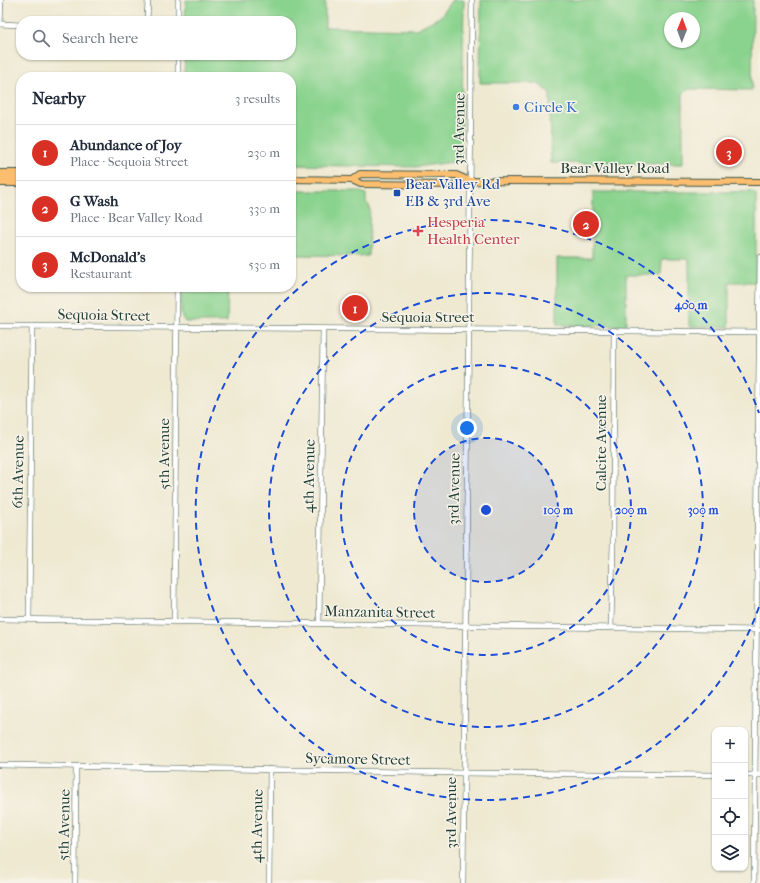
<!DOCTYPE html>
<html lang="en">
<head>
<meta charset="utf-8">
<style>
	:root { --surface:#fff; --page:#f2f2f3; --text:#1f2937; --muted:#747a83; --line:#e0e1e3; --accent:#d93025 }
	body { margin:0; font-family:"IM FELL French Canon",serif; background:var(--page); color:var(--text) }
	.controls { position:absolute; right:12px; bottom:12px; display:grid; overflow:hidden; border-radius:8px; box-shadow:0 1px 3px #0004 }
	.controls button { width:36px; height:36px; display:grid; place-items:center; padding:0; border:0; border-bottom:1px solid var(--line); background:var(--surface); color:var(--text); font:20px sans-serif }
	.compass { position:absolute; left:664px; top:12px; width:36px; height:36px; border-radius:50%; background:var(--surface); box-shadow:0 1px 3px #0004; rotate:1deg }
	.you { position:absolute; left:467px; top:428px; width:14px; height:14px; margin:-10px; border:3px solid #fff; border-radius:50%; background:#1a73e8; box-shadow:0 0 0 6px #1a73e833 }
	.badge { display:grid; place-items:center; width:26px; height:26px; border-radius:50%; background:var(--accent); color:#fff; font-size:13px; font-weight:700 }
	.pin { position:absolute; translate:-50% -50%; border:2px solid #fff; box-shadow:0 1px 4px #0006 }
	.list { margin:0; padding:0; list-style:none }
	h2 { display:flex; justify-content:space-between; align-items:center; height:52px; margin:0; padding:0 16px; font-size:17px }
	h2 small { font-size:13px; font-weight:400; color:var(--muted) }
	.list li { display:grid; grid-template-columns:26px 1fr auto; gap:12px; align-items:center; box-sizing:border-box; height:56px; padding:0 16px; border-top:1px solid var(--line) }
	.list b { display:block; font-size:15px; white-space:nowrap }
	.list p { margin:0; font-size:13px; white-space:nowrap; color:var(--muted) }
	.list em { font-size:13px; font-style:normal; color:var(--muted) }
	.icon { flex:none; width:22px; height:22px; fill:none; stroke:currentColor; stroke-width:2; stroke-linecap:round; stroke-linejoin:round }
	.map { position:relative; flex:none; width:760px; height:883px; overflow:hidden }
	.search { position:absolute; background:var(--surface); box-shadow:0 1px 3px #0004; left:16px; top:16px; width:280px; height:44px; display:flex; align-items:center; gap:10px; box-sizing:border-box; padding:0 14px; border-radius:16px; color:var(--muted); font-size:15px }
	.panel { position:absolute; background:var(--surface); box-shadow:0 1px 3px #0004; left:16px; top:72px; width:280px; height:220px; border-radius:16px }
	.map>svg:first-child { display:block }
</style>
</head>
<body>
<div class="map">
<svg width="760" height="883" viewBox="0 0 760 883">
	<rect width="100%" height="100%" fill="#f7f3e8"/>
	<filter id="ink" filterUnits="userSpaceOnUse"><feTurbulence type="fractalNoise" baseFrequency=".025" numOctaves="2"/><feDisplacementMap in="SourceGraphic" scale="8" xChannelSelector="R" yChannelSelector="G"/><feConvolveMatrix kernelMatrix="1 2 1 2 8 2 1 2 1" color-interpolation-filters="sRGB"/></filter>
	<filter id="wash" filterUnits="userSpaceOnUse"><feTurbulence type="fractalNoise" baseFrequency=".012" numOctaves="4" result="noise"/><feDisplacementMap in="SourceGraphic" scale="16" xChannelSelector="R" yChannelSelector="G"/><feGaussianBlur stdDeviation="0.9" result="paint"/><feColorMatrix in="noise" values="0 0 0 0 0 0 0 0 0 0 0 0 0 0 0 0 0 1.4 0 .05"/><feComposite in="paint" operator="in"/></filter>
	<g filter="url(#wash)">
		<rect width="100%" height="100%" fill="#efe9d1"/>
		<g fill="#8ad38e" stroke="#548861" fill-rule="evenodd">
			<path d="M186 0H325V27L416 29 440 17 453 0H464L461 161 415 167 291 165V77H184L185 55H291V21H185Z"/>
			<path d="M481 0H753L752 90 688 89 683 94V164L551 163 550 93 537 83H480ZM670 18H694V42H670Z"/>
			<path d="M291 191H358L366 194V202L370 207 368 256 291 255Z"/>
			<path d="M593 192H752L756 195V282H729V327L689 326V259H662L661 275H626V326L557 325V258H592Z"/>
			<path d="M181 287H228L227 322H185L181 316Z"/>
		</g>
	</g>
	<g filter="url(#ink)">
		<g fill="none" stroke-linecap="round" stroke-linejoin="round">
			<defs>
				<g id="minor">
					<path d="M147 21 148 0"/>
					<path d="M178 21V0"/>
					<path d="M0 24 1 0"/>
					<path d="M0 24 21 25"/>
					<path d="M178 77V55"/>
					<path d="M0 326 760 332"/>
					<path d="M0 619 760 630"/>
					<path d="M29 619 32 326"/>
					<path d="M174 621 177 287"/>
					<path d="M319 623 323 329"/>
					<path d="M611 627 613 544 614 330"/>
					<path d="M0 765 463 773 715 775"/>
					<path d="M745 775H760"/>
					<path d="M75 883 76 767"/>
					<path d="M269 883 270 769"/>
					<path d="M463 883 472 0"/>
					<path d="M754 883 760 257"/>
				</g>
				<g id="major">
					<path d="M0 173H21"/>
					<path d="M0 179 21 178"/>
					<path d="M291 179 352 180 361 184 457 185 470 181 760 182"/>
					<path d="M352 180 360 174 456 175 470 181"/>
					<path d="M0 183H21"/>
				</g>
			</defs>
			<use href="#minor" stroke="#3e574c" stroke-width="6"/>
			<use href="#major" stroke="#3e574c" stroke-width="8"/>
			<use href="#minor" stroke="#fff" stroke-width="5"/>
			<use href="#major" stroke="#fbbd6e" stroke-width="6"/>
		</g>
	</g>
	<circle cx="486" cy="510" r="72" fill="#1d4ed8" fill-opacity=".12"/>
	<g fill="none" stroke="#1d4ed8" stroke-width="2" stroke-dasharray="7 5">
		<circle cx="486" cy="510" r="72"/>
		<circle cx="486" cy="510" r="145"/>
		<circle cx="486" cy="510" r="217"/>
		<path d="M759 607A290 290 0 1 1 759 413"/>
	</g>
	<circle fill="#3f7fe0" stroke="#f7f3e8" stroke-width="1.5" cx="516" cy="107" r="4"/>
	<rect fill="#1a4fb4" stroke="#f7f3e8" stroke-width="1.5" x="393" y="189" width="8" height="8" rx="2"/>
	<path fill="#e0444e" stroke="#f7f3e8" stroke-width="1.5" d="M416 225h4v4h4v4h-4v4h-4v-4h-4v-4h4z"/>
	<g text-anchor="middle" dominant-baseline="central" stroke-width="3" stroke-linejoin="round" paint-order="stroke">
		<g font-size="15" fill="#366cbe" stroke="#f7f3e8" text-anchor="start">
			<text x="524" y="107">Circle K</text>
		</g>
		<g font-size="15" fill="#1f3d34" stroke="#f7f3e8">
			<text transform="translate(459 129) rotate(-89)">3rd Avenue</text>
			<text x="615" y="168">Bear Valley Road</text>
			<text transform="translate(104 315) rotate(1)">Sequoia Street</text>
			<text x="428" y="317">Sequoia Street</text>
			<text transform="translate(601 443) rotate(-90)">Calcite Avenue</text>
			<text transform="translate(164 454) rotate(-90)">5th Avenue</text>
			<text transform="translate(18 472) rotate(-89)">6th Avenue</text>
			<text transform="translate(309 476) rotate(-89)">4th Avenue</text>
			<text transform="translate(454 489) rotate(-89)">3rd Avenue</text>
			<text transform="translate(380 612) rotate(1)">Manzanita Street</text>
			<text transform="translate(358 759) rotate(1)">Sycamore Street</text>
			<text transform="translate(451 813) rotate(-90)">3rd Avenue</text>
			<text transform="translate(64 825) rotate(-89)">5th Avenue</text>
			<text transform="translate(257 826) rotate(-89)">4th Avenue</text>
		</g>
		<g font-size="15" fill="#164399" stroke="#f7f3e8" text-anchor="start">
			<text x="405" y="184">Bear Valley Rd<tspan x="405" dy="17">EB &amp; 3rd Ave</tspan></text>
		</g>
		<g font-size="15" fill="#be3a42" stroke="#f7f3e8" text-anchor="start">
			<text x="427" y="222">Hesperia<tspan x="427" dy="17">Health Center</tspan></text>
		</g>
	</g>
	<circle cx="486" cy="510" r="6" fill="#1d4ed8" stroke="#f7f3e8" stroke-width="2"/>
	<g font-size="12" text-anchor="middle" font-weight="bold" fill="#1d4ed8" stroke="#f7f3e8" stroke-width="3" stroke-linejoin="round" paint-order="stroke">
		<text x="691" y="309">400 m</text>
		<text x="558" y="514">100 m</text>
		<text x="631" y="514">200 m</text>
		<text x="703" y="514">300 m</text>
	</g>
</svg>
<div class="controls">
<button>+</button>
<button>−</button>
<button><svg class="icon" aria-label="locate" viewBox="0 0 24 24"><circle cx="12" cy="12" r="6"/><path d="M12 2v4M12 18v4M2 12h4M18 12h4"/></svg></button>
<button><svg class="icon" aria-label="layers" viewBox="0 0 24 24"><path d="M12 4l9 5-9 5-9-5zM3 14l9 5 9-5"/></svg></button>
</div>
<svg class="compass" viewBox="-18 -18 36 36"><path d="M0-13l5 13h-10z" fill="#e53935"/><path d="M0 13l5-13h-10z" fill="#747a83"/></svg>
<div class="you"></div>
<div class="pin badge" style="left:355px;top:308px">1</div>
<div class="pin badge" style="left:586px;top:224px">2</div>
<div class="pin badge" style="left:729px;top:152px">3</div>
<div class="search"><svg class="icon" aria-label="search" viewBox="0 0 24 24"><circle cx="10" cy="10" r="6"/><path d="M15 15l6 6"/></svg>Search here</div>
<section class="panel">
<h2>Nearby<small>3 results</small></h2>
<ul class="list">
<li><span class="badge">1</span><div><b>Abundance of Joy</b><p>Place · Sequoia Street</p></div><em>230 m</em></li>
<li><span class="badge">2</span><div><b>G Wash</b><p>Place · Bear Valley Road</p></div><em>330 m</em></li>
<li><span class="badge">3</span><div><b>McDonald's</b><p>Restaurant</p></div><em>530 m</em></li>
</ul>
</section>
</div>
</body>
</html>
